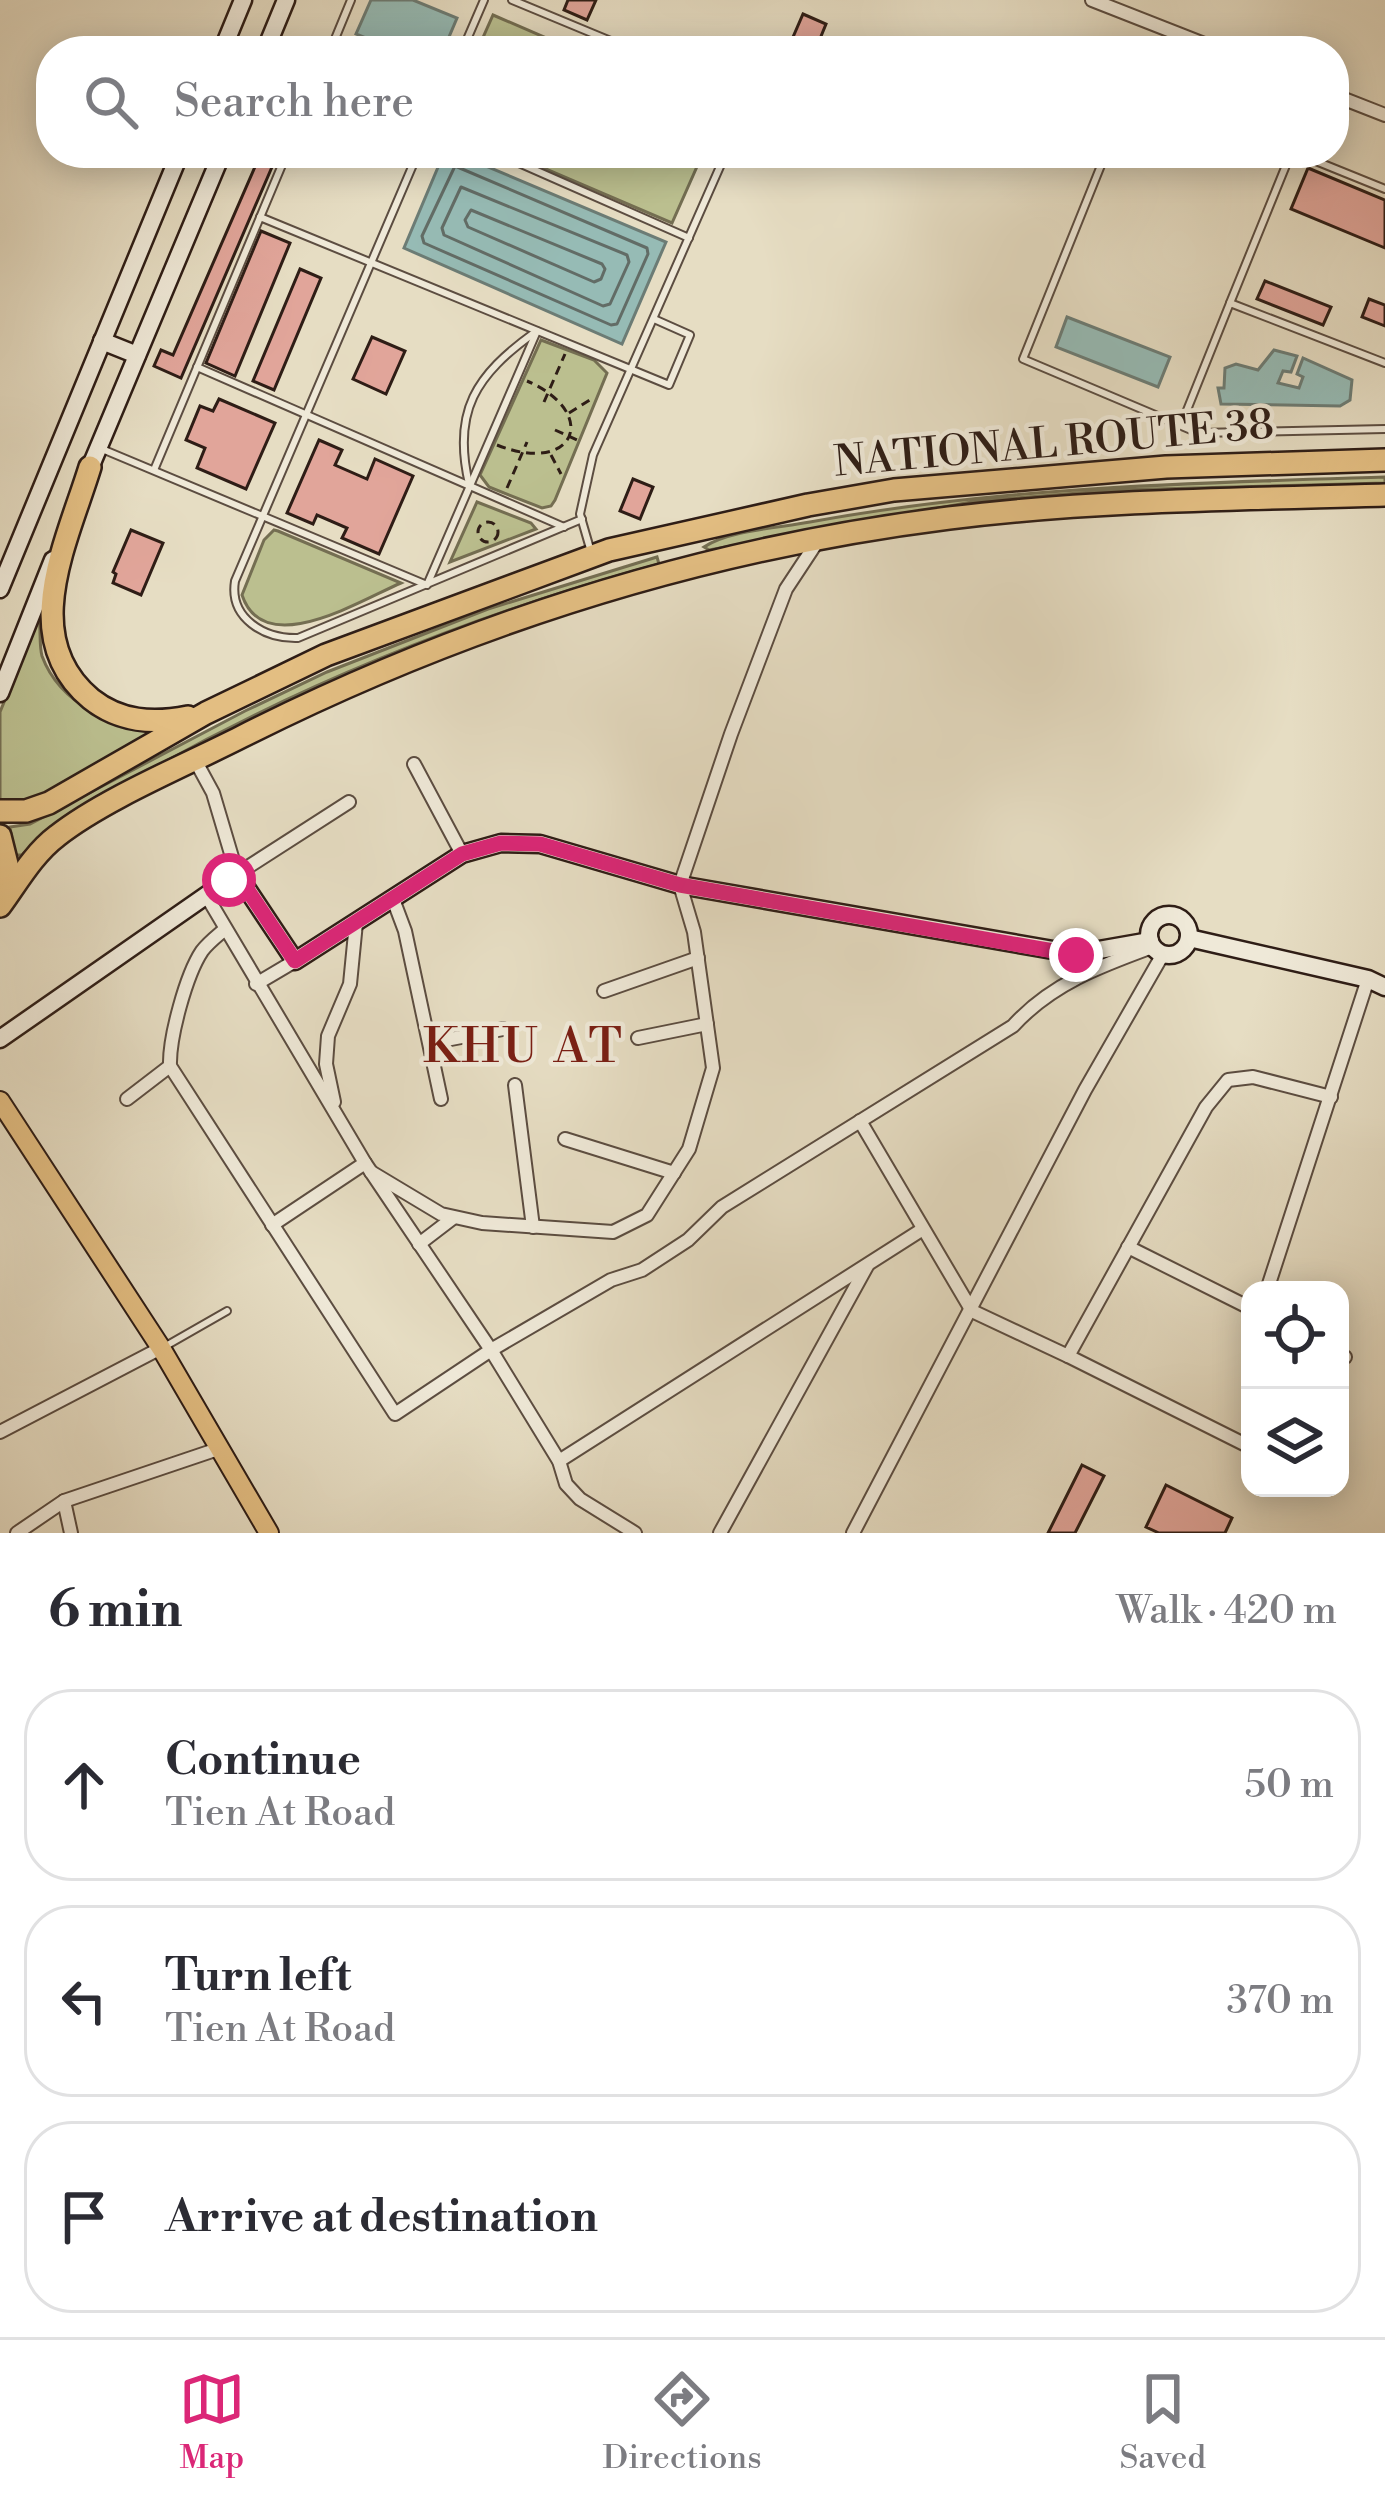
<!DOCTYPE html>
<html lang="en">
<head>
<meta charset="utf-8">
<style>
	:root { --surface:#fff; --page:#f2f2f3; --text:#2b2b33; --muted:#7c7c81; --line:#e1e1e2; --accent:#db2777 }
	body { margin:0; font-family:"Libre Bodoni",serif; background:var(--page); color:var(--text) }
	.controls { position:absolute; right:36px; bottom:36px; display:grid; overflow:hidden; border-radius:24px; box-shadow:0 6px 30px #0003 }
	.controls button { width:108px; height:108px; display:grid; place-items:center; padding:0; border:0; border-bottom:3px solid var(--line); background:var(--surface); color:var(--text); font:60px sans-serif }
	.stop { position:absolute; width:36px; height:36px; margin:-27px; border:9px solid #db2777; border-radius:50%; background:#fff }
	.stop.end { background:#db2777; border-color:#fff; box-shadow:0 3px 12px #0008 }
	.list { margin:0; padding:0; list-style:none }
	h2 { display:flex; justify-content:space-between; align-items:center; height:156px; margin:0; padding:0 48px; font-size:51px }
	h2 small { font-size:39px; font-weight:400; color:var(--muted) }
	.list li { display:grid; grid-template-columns:78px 1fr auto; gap:36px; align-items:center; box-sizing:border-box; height:192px; margin:0 24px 24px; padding:0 24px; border:3px solid var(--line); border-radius:48px }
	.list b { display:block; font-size:45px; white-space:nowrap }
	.list p { margin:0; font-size:39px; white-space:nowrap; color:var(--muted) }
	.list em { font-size:39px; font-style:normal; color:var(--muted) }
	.icon { flex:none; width:66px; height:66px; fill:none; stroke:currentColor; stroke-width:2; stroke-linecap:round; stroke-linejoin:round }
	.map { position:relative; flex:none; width:1385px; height:1533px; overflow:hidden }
	.search { position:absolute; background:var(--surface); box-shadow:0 6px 30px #0003; left:36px; right:36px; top:36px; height:132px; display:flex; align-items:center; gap:30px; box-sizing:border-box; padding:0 42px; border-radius:48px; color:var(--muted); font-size:45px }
	.sheet { height:804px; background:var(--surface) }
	nav { display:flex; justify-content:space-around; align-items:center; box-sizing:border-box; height:168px; border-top:3px solid var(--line); background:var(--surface); font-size:33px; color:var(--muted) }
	nav a { display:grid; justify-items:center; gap:6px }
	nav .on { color:var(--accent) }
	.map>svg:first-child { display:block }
</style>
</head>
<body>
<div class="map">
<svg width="1385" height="1533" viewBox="0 0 1385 1533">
	<rect width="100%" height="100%" fill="#e6ddc3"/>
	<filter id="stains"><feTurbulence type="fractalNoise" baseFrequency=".00167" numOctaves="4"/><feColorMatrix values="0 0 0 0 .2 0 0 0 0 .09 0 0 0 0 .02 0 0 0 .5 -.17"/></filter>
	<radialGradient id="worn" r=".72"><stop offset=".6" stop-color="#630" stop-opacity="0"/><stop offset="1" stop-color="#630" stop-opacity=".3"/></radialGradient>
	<g fill="#bbbf8f" stroke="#746e52" stroke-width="3">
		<path d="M493 15 565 46 563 51H477Z"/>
		<path d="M539 153H703L672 223 534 164Z"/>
		<path d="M541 340 594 360 607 373 555 500 551 506 542 508 489 487 480 475Z"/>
		<path d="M1385 477V483L1117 490 977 501 709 550 704 547C730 530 778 528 810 522 1001 487 1191 483 1385 477Z"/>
		<path d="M477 502 531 523 536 529 450 562Z"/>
		<path d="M274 530 278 531 401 583C361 600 264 661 242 595L264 540Z"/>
		<path d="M657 557 659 564C483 612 317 677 159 765 112 791 58 816 22 855H14L10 827 30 824 245 711 327 672 488 609Z"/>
		<path d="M39 618C41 630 39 645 42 656 60 705 117 730 164 732L31 801H0V712Z"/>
	</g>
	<g fill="#96bbb5" stroke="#6c7c75" stroke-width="3">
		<path d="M371 0H413L457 18 443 51H397L356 34Z"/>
		<path d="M444 153H455L666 242 622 344 404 248Z"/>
		<path d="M1067 317 1170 357 1158 387 1056 347Z"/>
		<path d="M1274 350 1297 356 1291 372 1283 371 1278 383 1299 388 1303 377 1297 374 1303 358 1352 380 1350 400 1340 406 1221 404 1218 388H1224L1225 368 1236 364 1258 370Z"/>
	</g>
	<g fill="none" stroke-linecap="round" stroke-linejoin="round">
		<g stroke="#626c66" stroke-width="3">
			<path d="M455 166 647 248 648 254 617 324 611 325 424 243 422 236Z"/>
			<path d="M461 187 627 255 629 262 610 304 603 306 444 235 442 228Z"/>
			<path d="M471 210 602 264 605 269 601 279 594 282 468 227 465 220Z"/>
		</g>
	</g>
	<g fill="#e1a59a" stroke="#2e1d16" stroke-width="3">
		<path d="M568 0H596L587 20 564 10Z"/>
		<path d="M803 14 826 24 815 51H787Z"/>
		<path d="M261 153H278L181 378 154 366 161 350 173 355Z"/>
		<path d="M1308 168 1385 200V248L1291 209Z"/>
		<path d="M261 231 290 243 235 376 206 363Z"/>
		<path d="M300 269 321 278 274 390 253 381Z"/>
		<path d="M1265 281 1331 307 1323 325 1257 299Z"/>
		<path d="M1369 299 1385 305V326L1362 317Z"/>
		<path d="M372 337 405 351 386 394 353 379Z"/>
		<path d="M219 399 275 423 246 489 197 468 205 448 186 440 200 406 213 411Z"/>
		<path d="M319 440 342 450 335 465 367 479 375 459 413 476 379 554 342 538 347 528 317 515 313 524 287 513Z"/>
		<path d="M633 479 653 487 640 519 620 511Z"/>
		<path d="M131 530 163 543 141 595 113 583 116 574 113 572Z"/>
		<path d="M1082 1465 1104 1476 1075 1533H1048Z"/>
		<path d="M1166 1485 1232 1518 1225 1533H1159L1146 1527Z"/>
	</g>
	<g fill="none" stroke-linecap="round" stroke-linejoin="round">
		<defs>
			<g id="lane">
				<path d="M512 0 635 51"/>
				<path d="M330 51 351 0"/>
				<path d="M462 51 484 0"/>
				<path d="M418 153 235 581C229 618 264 639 298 638L582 519"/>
				<path d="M496 153 689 238"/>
				<path d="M1106 153 1023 359 1198 433 1385 429"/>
				<path d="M1296 153 1385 189"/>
				<path d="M525 165 530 153"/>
				<path d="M260 217 669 385 690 335 654 319"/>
				<path d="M1230 303 1291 153"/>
				<path d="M197 367 564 527"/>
				<path d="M1181 425 1230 303 1385 363"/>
				<path d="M102 449 427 585 537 331"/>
				<path d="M154 470 287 153"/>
				<path d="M469 484C452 411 476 375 534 333"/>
				<path d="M591 552 580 514 593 455 726 153"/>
				<path d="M164 1347 227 1311"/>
			</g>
			<g id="street">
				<path d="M1092 0 1222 51"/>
				<path d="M1334 95 1385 115"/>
				<path d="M195 760 213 793 237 874 349 802"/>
				<path d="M414 764 462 854"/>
				<path d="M206 895 365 1163 491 1350 559 1461 566 1484 580 1499 635 1533"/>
				<path d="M393 899 405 931 441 1099"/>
				<path d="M224 930C217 936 208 943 202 951 186 975 169 1038 170 1066L395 1414 491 1350 611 1280 642 1270 688 1240 722 1207 1013 1026C1051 984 1100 966 1152 947"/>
				<path d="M256 984 295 961"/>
				<path d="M604 991 698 958"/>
				<path d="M638 1038 707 1024"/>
				<path d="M430 1043 503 1029"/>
				<path d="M515 1085 533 1227"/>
				<path d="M127 1099 170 1066"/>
				<path d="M334 1102 326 1064 328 1036 350 984 356 923"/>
				<path d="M860 1121 972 1311 1068 1356 1206 1107 1228 1080 1253 1077 1331 1097"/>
				<path d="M565 1139 674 1173"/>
				<path d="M371 1172 441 1214 482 1223 613 1232 647 1215 689 1149 713 1068 694 932 680 885 731 734 786 589 817 542"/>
				<path d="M272 1225 365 1163"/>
				<path d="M419 1244 453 1218"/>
				<path d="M1128 1247 1250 1308"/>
				<path d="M1267 1290 1368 979"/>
				<path d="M1340 1355 1345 1357"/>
				<path d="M1068 1356 1250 1447"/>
				<path d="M0 1432 161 1348"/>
				<path d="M559 1461 923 1229"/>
				<path d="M64 1501 71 1533"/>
				<path d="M17 1533 64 1501 218 1449"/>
				<path d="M720 1533 867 1266"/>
				<path d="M853 1533 1085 1090 1163 954"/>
			</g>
			<g id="secondary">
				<path d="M222 51 243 0"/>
				<path d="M265 51 286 0"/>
				<path d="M102 341 137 355"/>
				<path d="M87 475 222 153"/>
				<path d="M0 589 180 153"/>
				<path d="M0 693 53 560"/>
				<circle cx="1169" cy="935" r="20"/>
				<path d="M1189 938 1368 979 1385 987"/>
				<path d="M0 1039 237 874 295 961 462 854 501 843 540 844 680 885 1076 954 1150 941"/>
			</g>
			<path id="primary" d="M0 1101 161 1348 269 1533"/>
			<g id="highway">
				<path d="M90 467C67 542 17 638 91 699 120 722 153 724 188 717"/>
				<path d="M0 811H26L49 803 206 713 326 655 609 550 808 505 894 490 1166 467 1385 460"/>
				<path d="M0 836 7 864 2 895"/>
				<path d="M0 906C17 883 33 854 57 836 104 799 186 765 241 737 463 625 702 549 949 518 1094 500 1240 499 1385 495"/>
			</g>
		</defs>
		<use href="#lane" stroke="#5c4d41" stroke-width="10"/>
		<use href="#street" stroke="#5c4d41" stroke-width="16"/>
		<use href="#secondary" stroke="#2e1d16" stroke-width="21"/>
		<use href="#primary" stroke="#2e1d16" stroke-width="22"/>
		<use href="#highway" stroke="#2e1d16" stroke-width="26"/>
		<g stroke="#2e1d16" stroke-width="3" stroke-dasharray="9 6" stroke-linecap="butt">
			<path d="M544 402 565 354"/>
			<path d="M569 413 593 398"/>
			<path d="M555 430 577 440"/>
			<path d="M497 445C575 476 601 413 527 381"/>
			<path d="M551 455 561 474"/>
			<path d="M507 488 527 442"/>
			<circle cx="488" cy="532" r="10"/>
		</g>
		<use href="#lane" stroke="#efe9d8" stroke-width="6"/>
		<use href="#street" stroke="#efe9d8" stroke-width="12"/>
		<use href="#secondary" stroke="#efe9d8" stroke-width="16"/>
		<use href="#primary" stroke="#e3be82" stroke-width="18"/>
		<use href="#highway" stroke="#e3be82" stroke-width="21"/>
	</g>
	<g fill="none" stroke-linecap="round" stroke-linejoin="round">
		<path stroke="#db2777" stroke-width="15" d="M229 880 237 874 295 961 462 854 501 843 540 844 680 885 1076 955"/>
	</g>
	<g text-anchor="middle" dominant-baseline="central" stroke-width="9" stroke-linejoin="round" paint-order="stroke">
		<g font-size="42" fill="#2e1d16" stroke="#efe9d8">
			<text transform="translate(1054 444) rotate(-5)">NATIONAL ROUTE 38</text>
		</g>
		<g font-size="48" letter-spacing="3" fill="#7a1f14" stroke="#efe9d8">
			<text x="524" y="1048">KHU AT</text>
		</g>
	</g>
	<rect width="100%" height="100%" filter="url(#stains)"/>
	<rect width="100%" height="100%" fill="url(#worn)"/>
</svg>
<div class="controls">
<button><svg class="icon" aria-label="locate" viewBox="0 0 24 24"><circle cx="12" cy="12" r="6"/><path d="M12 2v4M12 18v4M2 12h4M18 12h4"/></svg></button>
<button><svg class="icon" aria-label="layers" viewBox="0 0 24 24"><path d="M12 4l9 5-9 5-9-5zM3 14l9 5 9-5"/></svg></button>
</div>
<div class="stop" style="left:229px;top:880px"></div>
<div class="stop end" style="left:1076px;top:955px"></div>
<div class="search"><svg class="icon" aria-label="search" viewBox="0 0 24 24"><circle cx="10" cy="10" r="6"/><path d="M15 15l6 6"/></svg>Search here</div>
</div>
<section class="sheet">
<h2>6 min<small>Walk · 420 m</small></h2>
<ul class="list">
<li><svg class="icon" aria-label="ahead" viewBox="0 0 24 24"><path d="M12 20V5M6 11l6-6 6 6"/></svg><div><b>Continue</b><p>Tien At Road</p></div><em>50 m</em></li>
<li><svg class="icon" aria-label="left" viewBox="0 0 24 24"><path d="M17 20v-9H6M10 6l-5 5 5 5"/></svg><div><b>Turn left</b><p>Tien At Road</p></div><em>370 m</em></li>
<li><svg class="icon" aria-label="arrive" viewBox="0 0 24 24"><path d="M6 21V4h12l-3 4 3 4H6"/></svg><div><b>Arrive at destination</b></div></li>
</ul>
</section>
<nav>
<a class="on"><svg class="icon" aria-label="map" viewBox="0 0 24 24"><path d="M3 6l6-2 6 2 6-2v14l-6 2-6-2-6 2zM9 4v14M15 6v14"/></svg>Map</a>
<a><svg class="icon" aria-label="directions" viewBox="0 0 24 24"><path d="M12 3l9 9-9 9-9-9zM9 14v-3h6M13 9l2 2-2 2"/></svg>Directions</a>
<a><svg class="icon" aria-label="saved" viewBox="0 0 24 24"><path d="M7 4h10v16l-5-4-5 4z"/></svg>Saved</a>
</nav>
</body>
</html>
